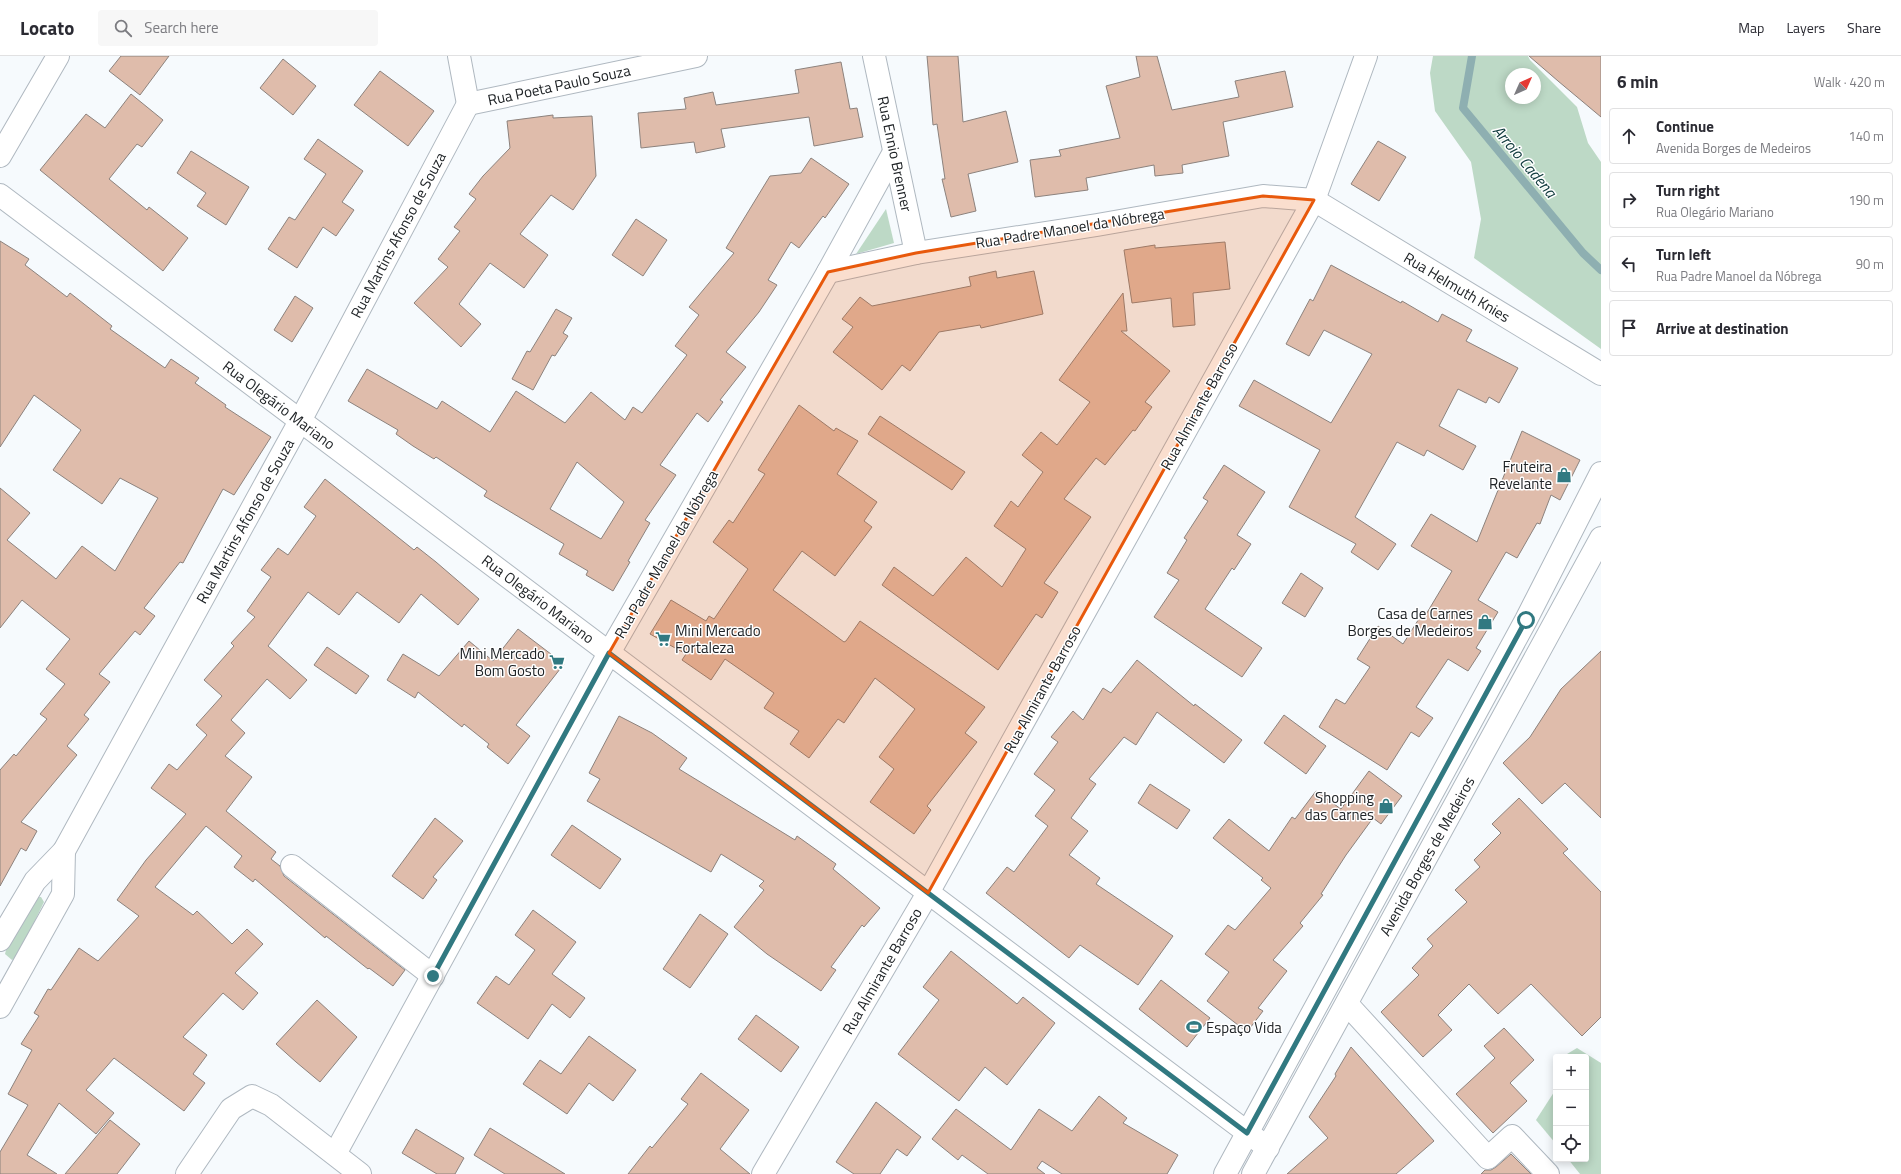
<!DOCTYPE html>
<html lang="en">
<head>
<meta charset="utf-8">
<style>
	:root { --surface:#fff; --page:#f7f7f7; --text:#2b2b33; --muted:#7c7c81; --line:#e1e1e2 }
	body { margin:0; font-family:"Titillium Web",sans-serif; background:var(--page); color:var(--text) }
	.controls { position:absolute; right:12px; bottom:12px; display:grid; overflow:hidden; border-radius:4px; box-shadow:0 2px 10px #0003 }
	.controls button { width:36px; height:36px; display:grid; place-items:center; padding:0; border:0; border-bottom:1px solid var(--line); background:var(--surface); color:var(--text); font:20px sans-serif }
	.compass { position:absolute; left:1505px; top:12px; width:36px; height:36px; border-radius:50%; background:var(--surface); box-shadow:0 2px 10px #0003; rotate:45deg }
	.stop { position:absolute; width:12px; height:12px; margin:-9px; border:3px solid #317981; border-radius:50%; background:#fff }
	.stop.end { background:#317981; border-color:#fff; box-shadow:0 1px 4px #0008 }
	.list { margin:0; padding:0; list-style:none }
	h2 { display:flex; justify-content:space-between; align-items:center; height:52px; margin:0; padding:0 16px; font-size:17px }
	h2 small { font-size:13px; font-weight:400; color:var(--muted) }
	.list li { display:grid; grid-template-columns:26px 1fr auto; gap:12px; align-items:center; box-sizing:border-box; height:56px; margin:0 8px 8px; padding:0 8px; border:1px solid var(--line); border-radius:4px }
	.list b { display:block; font-size:15px; white-space:nowrap }
	.list p { margin:0; font-size:13px; white-space:nowrap; color:var(--muted) }
	.list em { font-size:13px; font-style:normal; color:var(--muted) }
	.icon { flex:none; width:22px; height:22px; fill:none; stroke:currentColor; stroke-width:2; stroke-linecap:round; stroke-linejoin:round }
	.map { position:relative; flex:none; width:1601px; height:1118px; overflow:hidden }
	header { display:flex; align-items:center; gap:24px; box-sizing:border-box; height:56px; padding:0 20px; background:var(--surface); border-bottom:1px solid var(--line) }
	header strong { font-size:19px }
	nav { display:flex; gap:22px; margin-inline-start:auto; font-size:14px }
	.search { width:280px; height:36px; background:var(--page); display:flex; align-items:center; gap:10px; box-sizing:border-box; padding:0 14px; border-radius:4px; color:var(--muted); font-size:15px }
	main { display:flex }
	aside { flex:1; background:var(--surface) }
	.map>svg:first-child { display:block }
</style>
</head>
<body>
<header>
<strong>Locato</strong>
<div class="search"><svg class="icon" aria-label="search" viewBox="0 0 24 24"><circle cx="10" cy="10" r="6"/><path d="M15 15l6 6"/></svg>Search here</div>
<nav><a>Map</a><a>Layers</a><a>Share</a></nav>
</header>
<main>
<div class="map">
<svg width="1601" height="1118" viewBox="0 0 1601 1118">
	<rect width="100%" height="100%" fill="#f6fafd"/>
	<g fill="#bdd9c6" fill-rule="evenodd">
		<path d="M1433 0H1528L1530 4 1577 51 1588 87 1601 106V293L1474 202 1481 163 1471 106 1435 55 1430 17ZM1511 18H1535V42H1511Z"/>
		<path d="M886 153 894 187 856 198Z"/>
		<path d="M35 841H41L44 846 17 901 12 904 5 898 6 894Z"/>
		<path d="M1577 992 1601 1007V1118H1580L1568 1103H1586V1001H1562Z"/>
		<path d="M1556 1033V1088L1536 1064Z"/>
	</g>
	<g fill="none" stroke-linecap="round" stroke-linejoin="round">
		<path stroke="#8eafb1" stroke-width="8" d="M1472 0 1463 52 1583 197 1601 214"/>
	</g>
	<g fill="#dfbcab" stroke="#8c827d" fill-rule="evenodd">
		<path d="M121 0H169L140 39 109 15Z"/>
		<path d="M927 0H958L963 66 1006 55 1018 106 968 118 976 155 951 161 942 123H945L937 68 933 69Z"/>
		<path d="M1136 0H1157L1172 54 1239 41 1235 25 1285 15 1293 51 1223 66 1229 100 1182 109 1183 117 1155 120 1154 109 1086 122 1088 134 1035 141 1030 104 1061 100 1059 94 1120 82 1106 30 1140 21Z"/>
		<path d="M1529 0H1601V61L1558 25Z"/>
		<path d="M283 3 316 30 293 59 260 32Z"/>
		<path d="M841 6 850 53 857 52 863 81 814 90 809 61 721 73 725 91 696 97 694 86 641 92 638 57 686 53 684 42 713 36 716 49 799 37 795 14Z"/>
		<path d="M380 15 434 55 408 90 354 49Z"/>
		<path d="M131 38 163 64 142 91 137 88 109 123 147 154 149 151 188 182 163 215 40 114 86 58 105 72Z"/>
		<path d="M553 59V62L592 60 596 120 573 154 551 139 520 178 548 199 524 232 490 207 459 248 481 268 461 291 414 247 448 211 438 203 460 175 454 171 476 143 469 138 483 120 510 92 507 65Z"/>
		<path d="M318 83 363 115 342 146 354 154 336 180 323 171 297 212 268 193 289 161 295 164 326 118 304 103Z"/>
		<path d="M1378 85 1406 101 1379 145 1351 128Z"/>
		<path d="M191 95 249 131 226 169 197 150 206 137 177 117Z"/>
		<path d="M811 102 849 128 825 162 823 160 799 192 791 186 768 224 777 229 759 256 726 296 746 311 720 344 723 346 708 366 697 357 660 409 676 419 645 464 650 467 628 505 630 506 613 535 586 519 588 515 559 498 564 488 484 440 487 435 436 401 434 403 413 390 396 378 398 374 348 345 367 313 437 353 442 345 490 376 516 335 565 367 591 336 625 364 633 351 642 357 687 299 675 290 699 259 689 251 734 197 726 192 770 120 801 117ZM577 406 624 446 601 483 550 453Z"/>
		<path d="M636 163 667 184 643 220 612 199Z"/>
		<path d="M0 185 29 203 25 209 67 241 70 237 112 270 110 273 165 312 171 303 199 322 195 327 226 349 225 351 271 381 234 439 223 433 183 507 180 506 144 552 155 560 140 579 135 575 99 618 110 626 84 659 89 663 67 690 77 699 21 766 37 775 26 795 21 792 0 830V714L14 698 16 700 47 663 40 658 65 628 46 613 70 583 22 544 0 572V432L30 457 7 484 56 523 82 490 115 515 158 442 120 422 102 448 53 414 81 374 34 339 0 391Z"/>
		<path d="M1225 186 1230 233 1193 237 1195 269 1173 271 1171 242 1132 247 1124 194 1155 189V192Z"/>
		<path d="M1331 209 1401 247 1402 245 1438 266 1442 258 1472 274 1466 285 1518 312 1499 347 1489 341 1486 347 1458 333 1439 370 1476 390 1463 414 1427 394 1424 400 1397 386 1355 461 1396 488 1378 514 1351 496 1356 488 1289 451 1320 394 1239 350 1254 324 1331 367 1372 298 1324 274 1309 300 1286 288 1310 243 1313 245Z"/>
		<path d="M996 215 997 222 1034 215 1043 258 981 272 980 269 939 276 910 315 902 309 882 334 833 296 853 271 842 263 860 241 872 250 971 230 969 221Z"/>
		<path d="M1123 237 1127 275H1121L1170 315 1145 346 1152 351 1135 375 1133 374 1105 409 1096 402 1064 443 1091 461 1044 527 1058 536 1042 562 1036 558 998 614 882 529 894 511 933 540 966 501 1002 531 1026 493 994 470 1011 445 1018 451 1043 416 1022 399 1041 376 1057 389 1090 346 1059 324Z"/>
		<path d="M295 240 313 252 292 286 274 274Z"/>
		<path d="M556 253 572 262 563 277 568 280 555 300 552 299 533 334 512 323 527 295 530 296Z"/>
		<path d="M799 349 834 375 836 372 858 385 837 418 877 446 864 465 872 471 835 520 802 495 773 534 844 586 846 585 860 565 985 651 965 677 977 686 927 750 931 754 914 778 870 746 894 713 879 701 915 653 875 622 844 667 838 663 809 702 790 688 799 675 764 652 774 637 725 603 711 624 682 604 686 598 650 578 671 544 706 565 709 560 714 563 748 513 713 486 729 464 733 467 765 418 758 414Z"/>
		<path d="M880 360 965 416 952 434 868 378Z"/>
		<path d="M1522 375 1580 404 1560 444 1551 439 1540 468 1537 467 1517 502 1506 496 1478 544 1498 556 1476 592 1481 595 1468 615 1448 603 1416 651 1433 662 1419 681 1411 676 1387 714 1319 671 1336 643 1345 648 1370 611 1357 603 1378 570 1403 588 1422 558 1425 560 1452 515 1411 490 1431 458 1477 486Z"/>
		<path d="M1224 409 1265 436 1237 479 1251 488 1234 514 1232 512 1205 553 1262 592 1242 621 1154 561 1179 524 1167 517 1187 484 1184 482 1208 445 1203 442Z"/>
		<path d="M325 423 414 494 417 491 436 506 479 543 458 569 421 538 399 567 357 536 339 559 308 536 268 590 307 624 290 643 267 623 231 664 245 677 225 700 252 721 226 755 276 796 271 803 280 810 284 820 405 914 393 930 369 912 368 913 326 880 325 882 255 823 253 826 234 811 242 800 206 770 155 831 193 859 197 855 232 888 247 873 263 888 235 917 258 937 243 954 223 937 183 981 207 999 193 1018 205 1027 184 1055 114 1002 86 1034 114 1057 96 1078 59 1047 27 1099 57 1118H0V1096L28 1049 8 1038 32 994 21 988 39 960 34 957 48 933 51 934 79 892 98 905 139 860 117 844 146 804 186 758 151 732 169 708 177 714 207 679 196 669 222 640 204 624 234 590 231 587 255 561 247 555 271 521 261 514 278 492 288 499 316 460 304 451Z"/>
		<path d="M1301 517 1323 532 1305 561 1282 547Z"/>
		<path d="M518 573 564 608 516 669 530 680 508 708 487 691 489 688 464 668 462 671 418 636 415 642 387 624 403 598 439 620 469 585 493 605Z"/>
		<path d="M327 591 369 620 356 638 314 609Z"/>
		<path d="M1601 595V762L1565 727 1542 748 1503 707 1530 681 1561 633Z"/>
		<path d="M1137 604 1194 650 1195 648 1242 684 1224 707 1157 656 1136 689 1124 681 1089 723 1096 728 1071 762 1088 775 1069 799 1100 822 1096 828 1173 880 1138 929 1080 889 1069 902 986 837 1007 811 1014 816 1048 770 1035 760 1055 734 1034 718 1058 686 1051 681 1073 655 1083 664 1103 632 1111 637Z"/>
		<path d="M1284 659 1326 690 1306 718 1264 687Z"/>
		<path d="M619 660 652 677 687 702 679 713 795 784 797 780 836 808 833 813 880 852 864 871 862 869 831 911 836 914 821 935 767 898 734 871 764 834 759 830 764 825 721 798 711 816 587 745 600 723 589 717Z"/>
		<path d="M1369 715 1402 740 1381 768 1373 762 1346 799 1321 838 1323 839 1300 867 1303 870 1273 904 1287 915 1258 952 1263 955 1247 976 1207 945 1229 916 1205 898 1228 869 1235 874 1271 832 1261 824 1263 822 1213 782 1229 763 1269 795 1292 761 1295 763 1316 735 1341 753Z"/>
		<path d="M1150 728 1190 754 1177 773 1138 747Z"/>
		<path d="M1519 742 1568 793 1563 797 1601 836V961L1582 980 1531 928 1498 958 1469 928 1438 959 1452 974 1423 1001 1381 956 1419 919 1412 912 1433 890 1427 883 1467 846 1455 834 1480 811 1474 804 1501 777 1492 768Z"/>
		<path d="M435 762 463 785 433 821 437 824 423 843 392 820Z"/>
		<path d="M572 769 621 803 600 833 551 799Z"/>
		<path d="M533 854 576 886 552 918 585 942 570 962 552 948 528 983 477 947 496 920 509 929 535 894 515 879Z"/>
		<path d="M700 858 728 878 690 932 663 913Z"/>
		<path d="M951 895 1017 948 1023 941 1055 967 1007 1029 985 1011 959 1045 898 998 939 944 923 931Z"/>
		<path d="M1161 924 1210 962 1187 991 1139 953Z"/>
		<path d="M317 944 357 981 320 1026 296 1006 276 988Z"/>
		<path d="M756 959 799 991 781 1016 738 983Z"/>
		<path d="M1504 972 1534 1004 1510 1027 1527 1045 1493 1077 1456 1038 1495 1002 1484 990Z"/>
		<path d="M589 980 636 1014 613 1045 589 1027 567 1058 523 1028 540 1004 561 1018Z"/>
		<path d="M1351 991 1434 1085 1396 1118H1287L1328 1082 1309 1061 1336 1020 1335 1018Z"/>
		<path d="M701 1017 749 1054 720 1093 750 1118H628L650 1090 652 1092 688 1048 681 1043Z"/>
		<path d="M1099 1040 1127 1062 1123 1067 1178 1099 1167 1118H1062L1042 1105 1037 1112 1045 1118H988L962 1099 958 1104 932 1083 956 1053 1011 1094 1039 1053 1072 1075Z"/>
		<path d="M876 1046 921 1081 907 1100 897 1093 880 1118H854L836 1106Z"/>
		<path d="M110 1064 140 1088 117 1118H65Z"/>
		<path d="M490 1072 565 1118H505L474 1099Z"/>
		<path d="M416 1073 464 1102 455 1118H437L402 1097Z"/>
		<path d="M1511 1098 1531 1118H1481L1485 1114H1491L1496 1111Z"/>
	</g>
	<g fill="none" stroke-linecap="round" stroke-linejoin="round">
		<defs>
			<g id="minor">
				<path d="M459 0 468 48"/>
				<path d="M874 0 916 197"/>
				<path d="M468 48 696 0"/>
				<path d="M0 100 58 0"/>
				<path d="M0 139 1268 1092"/>
				<path d="M828 216 916 197 1097 169 1263 140 1314 144 1601 318"/>
				<path d="M292 810 433 920"/>
				<path d="M0 884 35 825 64 795 300 365 468 48"/>
				<path d="M1347 948 1488 1102 1512 1080 1548 1118"/>
				<path d="M0 951 63 838 64 795"/>
				<path d="M335 1098 609 597 828 216 894 96"/>
				<path d="M187 1118 231 1053 252 1040 271 1049 360 1118"/>
				<path d="M763 1118 928 837 1314 144 1366 0"/>
			</g>
			<g id="major">
				<path d="M1225 1118 1526 564 1601 417"/>
				<path d="M1253 1118 1601 482"/>
			</g>
		</defs>
		<use href="#minor" stroke="#afb8c0" stroke-width="24"/>
		<use href="#major" stroke="#afb8c0" stroke-width="24"/>
		<use href="#minor" stroke="#fff" stroke-width="22"/>
		<use href="#major" stroke="#fff" stroke-width="22"/>
	</g>
	<g fill="none" stroke-linecap="round" stroke-linejoin="round">
		<path stroke="#317981" stroke-width="5" d="M433 920 609 597 1247 1077 1526 564"/>
	</g>
	<path fill="#e8590c" fill-opacity="0.2" stroke="#e8590c" stroke-width="3" stroke-linejoin="round" d="M1263 140 1314 144 928 837 609 597 828 216 916 197Z"/>
	<defs>
		<symbol id="shop-bare" viewBox="-9 -9 18 18"><path d="M-5-2.5h2.3a2.7 3.5 0 0 1 5.4 0H5L5.5 6h-11ZM-1.5-2.5h3a1.5 2.3 0 0 0-3 0Z" fill="#317981" stroke="#fff" stroke-width="2.5" paint-order="stroke"/></symbol>
		<symbol id="supermarket-bare" viewBox="-9 -9 18 18"><path d="M-6-5.5h2.5l.6 2H6L4.5 2H-2.5L-4.4-4H-6ZM-1.5 3.2a1.3 1.3 0 1 0 .1 0ZM3 3.2a1.3 1.3 0 1 0 .1 0Z" fill="#317981" stroke="#fff" stroke-width="2.5" paint-order="stroke"/></symbol>
		<symbol id="stadium-bare" viewBox="-9 -9 18 18"><path d="M0-5a6.5 5 0 1 0 0 10a6.5 5 0 1 0 0-10ZM-3.5-1.8h7v3.6h-7Z" fill="#317981" stroke="#fff" stroke-width="2.5" paint-order="stroke"/></symbol>
	</defs>
	<g fill-rule="evenodd">
		<use href="#shop-bare" x="1553" y="408" width="22" height="22"/>
		<use href="#shop-bare" x="1474" y="555" width="22" height="22"/>
		<use href="#supermarket-bare" x="652" y="572" width="22" height="22"/>
		<use href="#supermarket-bare" x="546" y="595" width="22" height="22"/>
		<use href="#shop-bare" x="1375" y="739" width="22" height="22"/>
		<use href="#stadium-bare" x="1183" y="960" width="22" height="22"/>
	</g>
	<g text-anchor="middle" dominant-baseline="central" stroke-width="3" stroke-linejoin="round" paint-order="stroke">
		<g font-size="15" fill="#202427" stroke="#fff">
			<text transform="translate(559 29) rotate(-12)">Rua Poeta Paulo Souza</text>
			<text transform="translate(895 98) rotate(78)">Rua Ennio Brenner</text>
			<text transform="translate(1070 172) rotate(-9)">Rua Padre Manoel da Nóbrega</text>
			<text transform="translate(398 179) rotate(-62)">Rua Martins Afonso de Souza</text>
			<text transform="translate(1457 231) rotate(31)">Rua Helmuth Knies</text>
			<text transform="translate(279 349) rotate(37)">Rua Olegário Mariano</text>
			<text transform="translate(1199 350) rotate(-61)">Rua Almirante Barroso</text>
			<text transform="translate(245 465) rotate(-61)">Rua Martins Afonso de Souza</text>
			<text transform="translate(666 498) rotate(-60)">Rua Padre Manoel da Nóbrega</text>
			<text transform="translate(538 543) rotate(37)">Rua Olegário Mariano</text>
			<text transform="translate(1042 633) rotate(-61)">Rua Almirante Barroso</text>
			<text transform="translate(1427 800) rotate(-61)">Avenida Borges de Medeiros</text>
			<text transform="translate(882 915) rotate(-60)">Rua Almirante Barroso</text>
		</g>
		<g font-size="15" fill="#202427" stroke="#fff" text-anchor="end">
			<text x="1552" y="410">Fruteira<tspan x="1552" dy="17">Revelante</tspan></text>
			<text x="1473" y="557">Casa de Carnes<tspan x="1473" dy="17">Borges de Medeiros</tspan></text>
			<text x="675" y="574" text-anchor="start">Mini Mercado<tspan x="675" dy="17">Fortaleza</tspan></text>
			<text x="545" y="597">Mini Mercado<tspan x="545" dy="17">Bom Gosto</tspan></text>
			<text x="1374" y="741">Shopping<tspan x="1374" dy="17">das Carnes</tspan></text>
			<text x="1206" y="971" text-anchor="start">Espaço Vida</text>
		</g>
		<g font-size="16" font-style="italic" fill="#0f3a3c" stroke="#fff">
			<text transform="translate(1525 105) rotate(50)">Arroio Cadena</text>
		</g>
	</g>
</svg>
<div class="controls">
<button>+</button>
<button>−</button>
<button><svg class="icon" aria-label="locate" viewBox="0 0 24 24"><circle cx="12" cy="12" r="6"/><path d="M12 2v4M12 18v4M2 12h4M18 12h4"/></svg></button>
</div>
<svg class="compass" viewBox="-18 -18 36 36"><path d="M0-13l5 13h-10z" fill="#e53935"/><path d="M0 13l5-13h-10z" fill="#7c7c81"/></svg>
<div class="stop" style="left:1526px;top:564px"></div>
<div class="stop end" style="left:433px;top:920px"></div>
</div>
<aside>
<h2>6 min<small>Walk · 420 m</small></h2>
<ul class="list">
<li><svg class="icon" aria-label="ahead" viewBox="0 0 24 24"><path d="M12 20V5M6 11l6-6 6 6"/></svg><div><b>Continue</b><p>Avenida Borges de Medeiros</p></div><em>140 m</em></li>
<li><svg class="icon" aria-label="right" viewBox="0 0 24 24"><path d="M7 20v-9h11M14 6l5 5-5 5"/></svg><div><b>Turn right</b><p>Rua Olegário Mariano</p></div><em>190 m</em></li>
<li><svg class="icon" aria-label="left" viewBox="0 0 24 24"><path d="M17 20v-9H6M10 6l-5 5 5 5"/></svg><div><b>Turn left</b><p>Rua Padre Manoel da Nóbrega</p></div><em>90 m</em></li>
<li><svg class="icon" aria-label="arrive" viewBox="0 0 24 24"><path d="M6 21V4h12l-3 4 3 4H6"/></svg><div><b>Arrive at destination</b></div></li>
</ul>
</aside>
</main>
</body>
</html>
